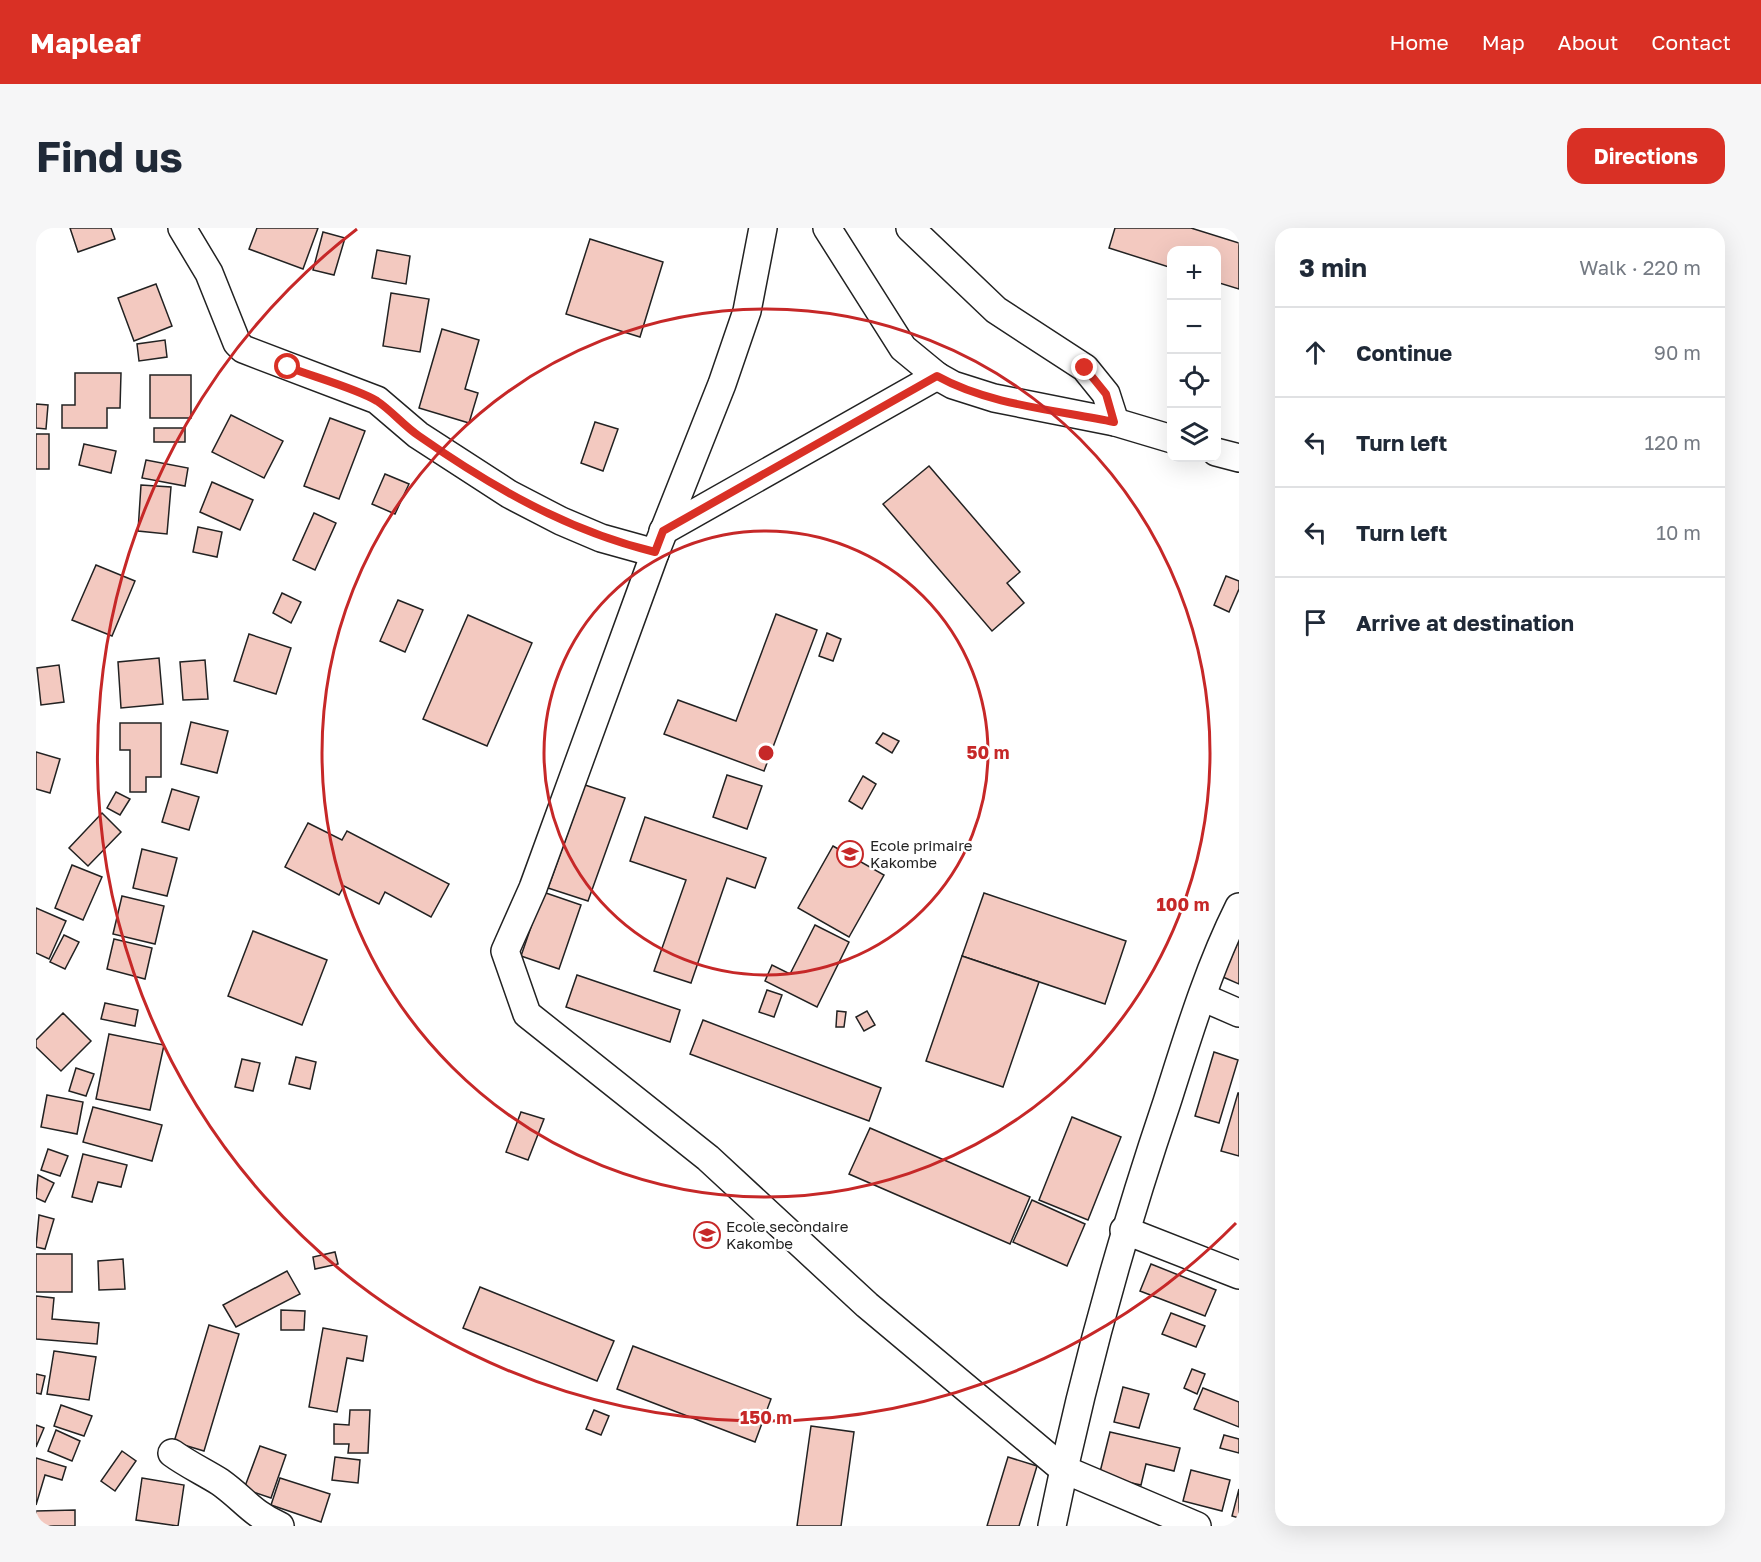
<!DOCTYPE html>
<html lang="en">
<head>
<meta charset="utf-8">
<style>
	:root { --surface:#fff; --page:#f6f6f7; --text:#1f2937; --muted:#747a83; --line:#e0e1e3; --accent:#d93025 }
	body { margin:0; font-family:"Golos Text",sans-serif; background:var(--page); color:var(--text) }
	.controls { position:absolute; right:18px; top:18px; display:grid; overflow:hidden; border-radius:12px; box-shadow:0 6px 24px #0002 }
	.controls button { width:54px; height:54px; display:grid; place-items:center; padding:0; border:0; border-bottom:2px solid var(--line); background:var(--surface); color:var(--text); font:30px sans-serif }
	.stop { position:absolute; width:18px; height:18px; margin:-14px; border:4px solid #d93025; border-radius:50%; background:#fff }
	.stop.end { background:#d93025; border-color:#fff; box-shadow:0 2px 6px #0008 }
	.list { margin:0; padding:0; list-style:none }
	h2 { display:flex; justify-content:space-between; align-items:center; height:78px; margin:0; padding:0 24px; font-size:26px }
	h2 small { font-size:20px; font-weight:400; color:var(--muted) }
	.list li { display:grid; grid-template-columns:39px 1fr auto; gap:18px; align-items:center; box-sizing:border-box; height:90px; padding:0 24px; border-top:2px solid var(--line) }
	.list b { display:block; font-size:22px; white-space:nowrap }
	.list em { font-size:20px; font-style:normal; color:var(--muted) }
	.icon { flex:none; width:33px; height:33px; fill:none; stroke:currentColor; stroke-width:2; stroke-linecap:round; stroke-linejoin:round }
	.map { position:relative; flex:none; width:1203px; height:1298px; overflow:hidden; border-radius:18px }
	header { display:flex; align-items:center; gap:36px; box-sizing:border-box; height:84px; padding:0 30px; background:var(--accent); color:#fff }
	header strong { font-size:28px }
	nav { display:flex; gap:33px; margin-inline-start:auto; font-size:21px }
	.intro { display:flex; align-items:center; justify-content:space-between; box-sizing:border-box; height:144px; padding:0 36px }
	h1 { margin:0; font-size:42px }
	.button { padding:15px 27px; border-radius:18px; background:var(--accent); color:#fff; font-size:21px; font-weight:700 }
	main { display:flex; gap:36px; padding:0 36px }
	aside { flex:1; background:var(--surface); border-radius:18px; box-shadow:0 6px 24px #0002 }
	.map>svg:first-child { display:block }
</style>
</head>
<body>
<header>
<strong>Mapleaf</strong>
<nav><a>Home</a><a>Map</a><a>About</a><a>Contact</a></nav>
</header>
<div class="intro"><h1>Find us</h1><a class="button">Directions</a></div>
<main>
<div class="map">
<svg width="1203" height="1298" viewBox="0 0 1203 1298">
	<rect width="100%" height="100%" fill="#fff"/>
	<g fill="#f3c9c0" stroke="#222" stroke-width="1.5">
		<path d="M34 0H75L79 11 42 24Z"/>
		<path d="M221 0H282L267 41 213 21Z"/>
		<path d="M1079 0H1155L1203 15V61L1180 54V22H1136V40L1073 20Z"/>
		<path d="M287 4 309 10 298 47 277 42Z"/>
		<path d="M554 11 627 34 604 109 530 86Z"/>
		<path d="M341 22 374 28 370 56 336 50Z"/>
		<path d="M120 56 136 98 98 113 82 70Z"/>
		<path d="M355 65 393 71 384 124 347 118Z"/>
		<path d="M406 101 443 112 429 161 442 165 433 195 383 180Z"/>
		<path d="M129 112 131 129 103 133 101 116Z"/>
		<path d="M39 145H85L84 180H71V200H26V177H39Z"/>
		<rect x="114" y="147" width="41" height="43"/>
		<path d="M0 176 12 177 10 201 0 200Z"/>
		<path d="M195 187 247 213 228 250 176 224Z"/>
		<path d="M294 190 329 203 303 271 268 258Z"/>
		<path d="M559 194 582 201 567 243 545 235Z"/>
		<rect x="118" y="200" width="31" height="14"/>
		<rect x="0" y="206" width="13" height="35"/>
		<path d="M48 216 80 223 75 245 43 237Z"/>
		<path d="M110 232 152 240 149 258 106 250Z"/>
		<path d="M893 238 984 344 971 355 988 375 956 403 847 276Z"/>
		<path d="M349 246 373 256 359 286 336 276Z"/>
		<path d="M176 254 217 272 204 302 164 284Z"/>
		<path d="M105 257 135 259 131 306 102 303Z"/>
		<path d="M278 285 300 295 279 342 257 332Z"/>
		<path d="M162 299 186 304 181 329 157 324Z"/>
		<path d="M60 337 99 353 76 408 36 392Z"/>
		<path d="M1190 348 1203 353V361L1193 384 1178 377Z"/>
		<path d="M246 365 265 374 255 395 237 385Z"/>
		<path d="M362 372 387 382 369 424 344 413Z"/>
		<path d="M740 386 781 402 728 543 628 506 642 472 700 493Z"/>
		<path d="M432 387 496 415 451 518 387 491Z"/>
		<path d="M791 405 805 411 797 433 783 428Z"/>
		<path d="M213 406 255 420 240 466 198 453Z"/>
		<path d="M123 430 127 476 85 480 82 434Z"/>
		<path d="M169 432 172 471 147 472 144 434Z"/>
		<path d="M23 437 28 474 5 477 1 440Z"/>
		<path d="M155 494 192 503 181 545 145 536Z"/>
		<path d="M84 495H125V549H110V564H94V522H84Z"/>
		<path d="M847 505 863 513 856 525 840 515Z"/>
		<path d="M0 524 24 531 14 565 0 561Z"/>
		<path d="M691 547 726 558 711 601 677 589Z"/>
		<path d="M827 548 840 556 826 581 813 573Z"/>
		<path d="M549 557 589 570 552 673 512 660Z"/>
		<path d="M136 561 163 569 153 602 126 594Z"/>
		<path d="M80 564 94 571 84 587 71 580Z"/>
		<path d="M66 585 85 604 52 638 33 620Z"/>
		<path d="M609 589 730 630 719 660 691 650 655 755 618 743 650 652 594 633Z"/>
		<path d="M272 595 306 612 311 603 413 656 395 689 349 664 343 676 308 658 303 667 249 639Z"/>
		<path d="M797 618 848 647 813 709 762 680Z"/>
		<path d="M106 621 141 630 131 668 97 660Z"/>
		<path d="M36 637 66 649 47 692 19 680Z"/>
		<path d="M507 664 545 677 523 741 485 728Z"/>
		<path d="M948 665 1090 713 1069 776 926 728Z"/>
		<path d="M86 668 128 678 119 716 77 706Z"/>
		<path d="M0 680 30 693 13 731 0 725Z"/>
		<path d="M779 697 813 714 781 779 729 753 736 737 754 746Z"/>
		<path d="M217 703 291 732 266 797 192 768Z"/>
		<path d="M28 707 43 714 29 741 14 734Z"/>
		<path d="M78 711 116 720 109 751 71 741Z"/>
		<path d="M1203 711V756L1187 749Z"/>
		<path d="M926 728 1003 754 967 859 890 833Z"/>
		<path d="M541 747 644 782 634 814 530 779Z"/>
		<path d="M731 762 746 767 738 789 723 784Z"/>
		<path d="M69 775 102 782 99 798 65 791Z"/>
		<path d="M801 783 810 784 808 799H800Z"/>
		<path d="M831 783 839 797 828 803 820 789Z"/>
		<path d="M27 785 55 813 25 843 0 819V812Z"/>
		<path d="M667 792 845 860 833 893 654 826Z"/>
		<path d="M73 806 128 817 114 882 60 871Z"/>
		<path d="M1178 824 1202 832 1183 895 1159 888Z"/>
		<path d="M260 829 280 834 274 861 253 856Z"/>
		<path d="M206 831 224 835 217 863 199 859Z"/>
		<path d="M40 840 58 846 50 868 33 863Z"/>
		<path d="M1202 865H1203V928L1185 923Z"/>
		<path d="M11 867 47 874 41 906 5 899Z"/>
		<path d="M57 879 126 897 116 933 47 914Z"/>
		<path d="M485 884 508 891 492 932 470 924Z"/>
		<path d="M1036 889 1085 909 1052 992 1003 972Z"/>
		<path d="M834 900 994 969 974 1016 813 946Z"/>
		<path d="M12 921 32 928 24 948 5 942Z"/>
		<path d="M47 926 91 937 85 959 62 954 56 974 36 969Z"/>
		<path d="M2 947 18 955 9 974 0 970Z"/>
		<path d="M996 972 1049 996 1031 1038 977 1014Z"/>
		<path d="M3 987 18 991 9 1021 0 1019Z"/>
		<path d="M299 1024 302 1036 279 1041 277 1029Z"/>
		<rect x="0" y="1026" width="36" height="38"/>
		<path d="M87 1031 89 1061 63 1062 62 1033Z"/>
		<path d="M1115 1036 1180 1062 1169 1088 1104 1063Z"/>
		<path d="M251 1043 264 1066 200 1099 187 1077Z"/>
		<path d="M444 1059 578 1113 561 1153 427 1100Z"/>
		<path d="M0 1068 18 1070 16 1091 63 1095 61 1116 0 1111Z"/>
		<path d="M245 1082 269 1083 268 1102H245Z"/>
		<path d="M1135 1085 1169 1098 1160 1119 1126 1106Z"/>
		<path d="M173 1097 203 1106 168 1223 138 1214Z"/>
		<path d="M287 1100 331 1108 327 1133 311 1130 301 1184 273 1179Z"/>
		<path d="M597 1118 735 1171 719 1214 581 1161Z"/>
		<path d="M18 1123 60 1129 53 1172 11 1166Z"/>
		<path d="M1156 1141 1169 1146 1161 1166 1148 1160Z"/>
		<path d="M0 1146 9 1148 5 1166 0 1165Z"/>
		<path d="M1087 1159 1113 1166 1103 1200 1078 1194Z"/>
		<path d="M1167 1160 1203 1174V1199L1158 1181Z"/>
		<path d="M25 1177 56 1188 48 1208 18 1198Z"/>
		<path d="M314 1182H334L332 1225H312L313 1216H298V1196L313 1197Z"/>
		<path d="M558 1182 573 1188 565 1207 550 1201Z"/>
		<path d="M0 1197 8 1200 0 1219Z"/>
		<path d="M775 1198 818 1204 805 1298H761Z"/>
		<path d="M20 1202 44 1213 36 1233 12 1223Z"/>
		<path d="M1074 1204 1144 1220 1138 1243 1110 1236 1105 1257 1063 1248Z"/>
		<path d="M1188 1207 1203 1211V1225L1184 1220Z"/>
		<path d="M224 1218 250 1227 235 1270 208 1261Z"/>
		<path d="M86 1223 100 1233 79 1263 65 1253Z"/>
		<path d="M299 1229 324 1232 322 1255 296 1252Z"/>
		<path d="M972 1229 1001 1238 983 1298H951Z"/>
		<path d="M0 1230 30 1239 26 1252 9 1247 0 1277Z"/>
		<path d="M1155 1242 1194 1252 1186 1283 1147 1273Z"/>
		<path d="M106 1250 148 1257 142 1298 100 1292Z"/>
		<path d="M244 1250 294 1266 285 1294 235 1277Z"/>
		<path d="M1203 1261V1290L1196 1288Z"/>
		<path d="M39 1282V1298H0V1283Z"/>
	</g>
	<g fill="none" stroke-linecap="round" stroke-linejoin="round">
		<defs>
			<g id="minor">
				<path d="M146 0 173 45 201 115 207 121 341 172 382 207 473 266 525 293 565 310 619 325"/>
				<path d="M727 0 711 83 686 156 619 325 497 660 469 723 491 786 672 930 831 1077 1027 1241 1161 1298"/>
				<path d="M791 0 867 120 901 148 917 157 958 170 1079 194 1136 211"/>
				<path d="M874 0 960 82 1049 140 1070 166 1079 194"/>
				<path d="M1180 224 1203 230"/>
				<path d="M627 303 901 148"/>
				<path d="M1166 769 1203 785"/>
				<path d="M1088 1002 1203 1047"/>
				<path d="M136 1225C151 1236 168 1244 184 1254 208 1271 215 1285 244 1298"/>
				<path d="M1016 1298C1045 1154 1084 1013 1131 874 1152 808 1172 741 1203 679"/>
			</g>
		</defs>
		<use href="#minor" stroke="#222" stroke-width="30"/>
		<use href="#minor" stroke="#fff" stroke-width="27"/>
	</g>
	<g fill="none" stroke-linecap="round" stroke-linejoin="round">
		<path stroke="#d93025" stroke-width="8" d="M252 139C275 148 322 161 341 173 356 183 368 198 383 208 456 259 532 303 619 324L627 303 901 148C953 177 1020 182 1078 194L1070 166 1049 140"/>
	</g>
	<g fill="none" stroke="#c62828" stroke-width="3">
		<circle cx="730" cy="525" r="222"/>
		<circle cx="730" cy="525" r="444"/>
		<path d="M1200 995A665 665 0 1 1 321 1"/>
	</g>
	<defs>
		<symbol id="school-ring" viewBox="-11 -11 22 22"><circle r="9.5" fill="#fff" stroke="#c62828" stroke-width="1.5"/><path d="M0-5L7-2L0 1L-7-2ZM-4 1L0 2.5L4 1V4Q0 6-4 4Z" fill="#c62828"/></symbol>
	</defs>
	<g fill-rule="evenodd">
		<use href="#school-ring" x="799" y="611" width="30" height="30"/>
		<use href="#school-ring" x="656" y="992" width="30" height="30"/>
	</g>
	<g text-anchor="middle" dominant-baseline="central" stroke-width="4.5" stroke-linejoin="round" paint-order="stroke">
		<g font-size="15" fill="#222" stroke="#fff" text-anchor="start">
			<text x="834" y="617">Ecole primaire<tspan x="834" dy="17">Kakombe</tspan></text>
			<text x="690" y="998">Ecole secondaire<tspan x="690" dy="17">Kakombe</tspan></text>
		</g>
	</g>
	<circle cx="730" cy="525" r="9" fill="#c62828" stroke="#fff" stroke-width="3"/>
	<g font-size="18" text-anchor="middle" font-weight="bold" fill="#c62828" stroke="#fff" stroke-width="4.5" stroke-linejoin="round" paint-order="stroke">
		<text x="952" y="531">50 m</text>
		<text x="1147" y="683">100 m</text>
		<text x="730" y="1196">150 m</text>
	</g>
</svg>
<div class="controls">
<button>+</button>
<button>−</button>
<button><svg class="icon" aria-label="locate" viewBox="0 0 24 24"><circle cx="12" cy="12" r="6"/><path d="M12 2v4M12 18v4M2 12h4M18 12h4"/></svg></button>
<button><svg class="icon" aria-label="layers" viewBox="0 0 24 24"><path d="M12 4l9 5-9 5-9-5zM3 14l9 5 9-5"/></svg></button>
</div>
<div class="stop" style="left:252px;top:139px"></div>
<div class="stop end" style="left:1049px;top:140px"></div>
</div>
<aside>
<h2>3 min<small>Walk · 220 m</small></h2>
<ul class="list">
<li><svg class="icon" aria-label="ahead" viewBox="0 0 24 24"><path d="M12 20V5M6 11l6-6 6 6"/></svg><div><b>Continue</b></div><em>90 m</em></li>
<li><svg class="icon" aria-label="left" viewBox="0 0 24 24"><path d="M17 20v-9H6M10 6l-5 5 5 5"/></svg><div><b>Turn left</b></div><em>120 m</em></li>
<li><svg class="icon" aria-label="left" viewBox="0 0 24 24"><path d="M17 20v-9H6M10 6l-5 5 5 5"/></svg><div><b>Turn left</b></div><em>10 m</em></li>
<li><svg class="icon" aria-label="arrive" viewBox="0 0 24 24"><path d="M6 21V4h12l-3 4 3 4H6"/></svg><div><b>Arrive at destination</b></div></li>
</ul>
</aside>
</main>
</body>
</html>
